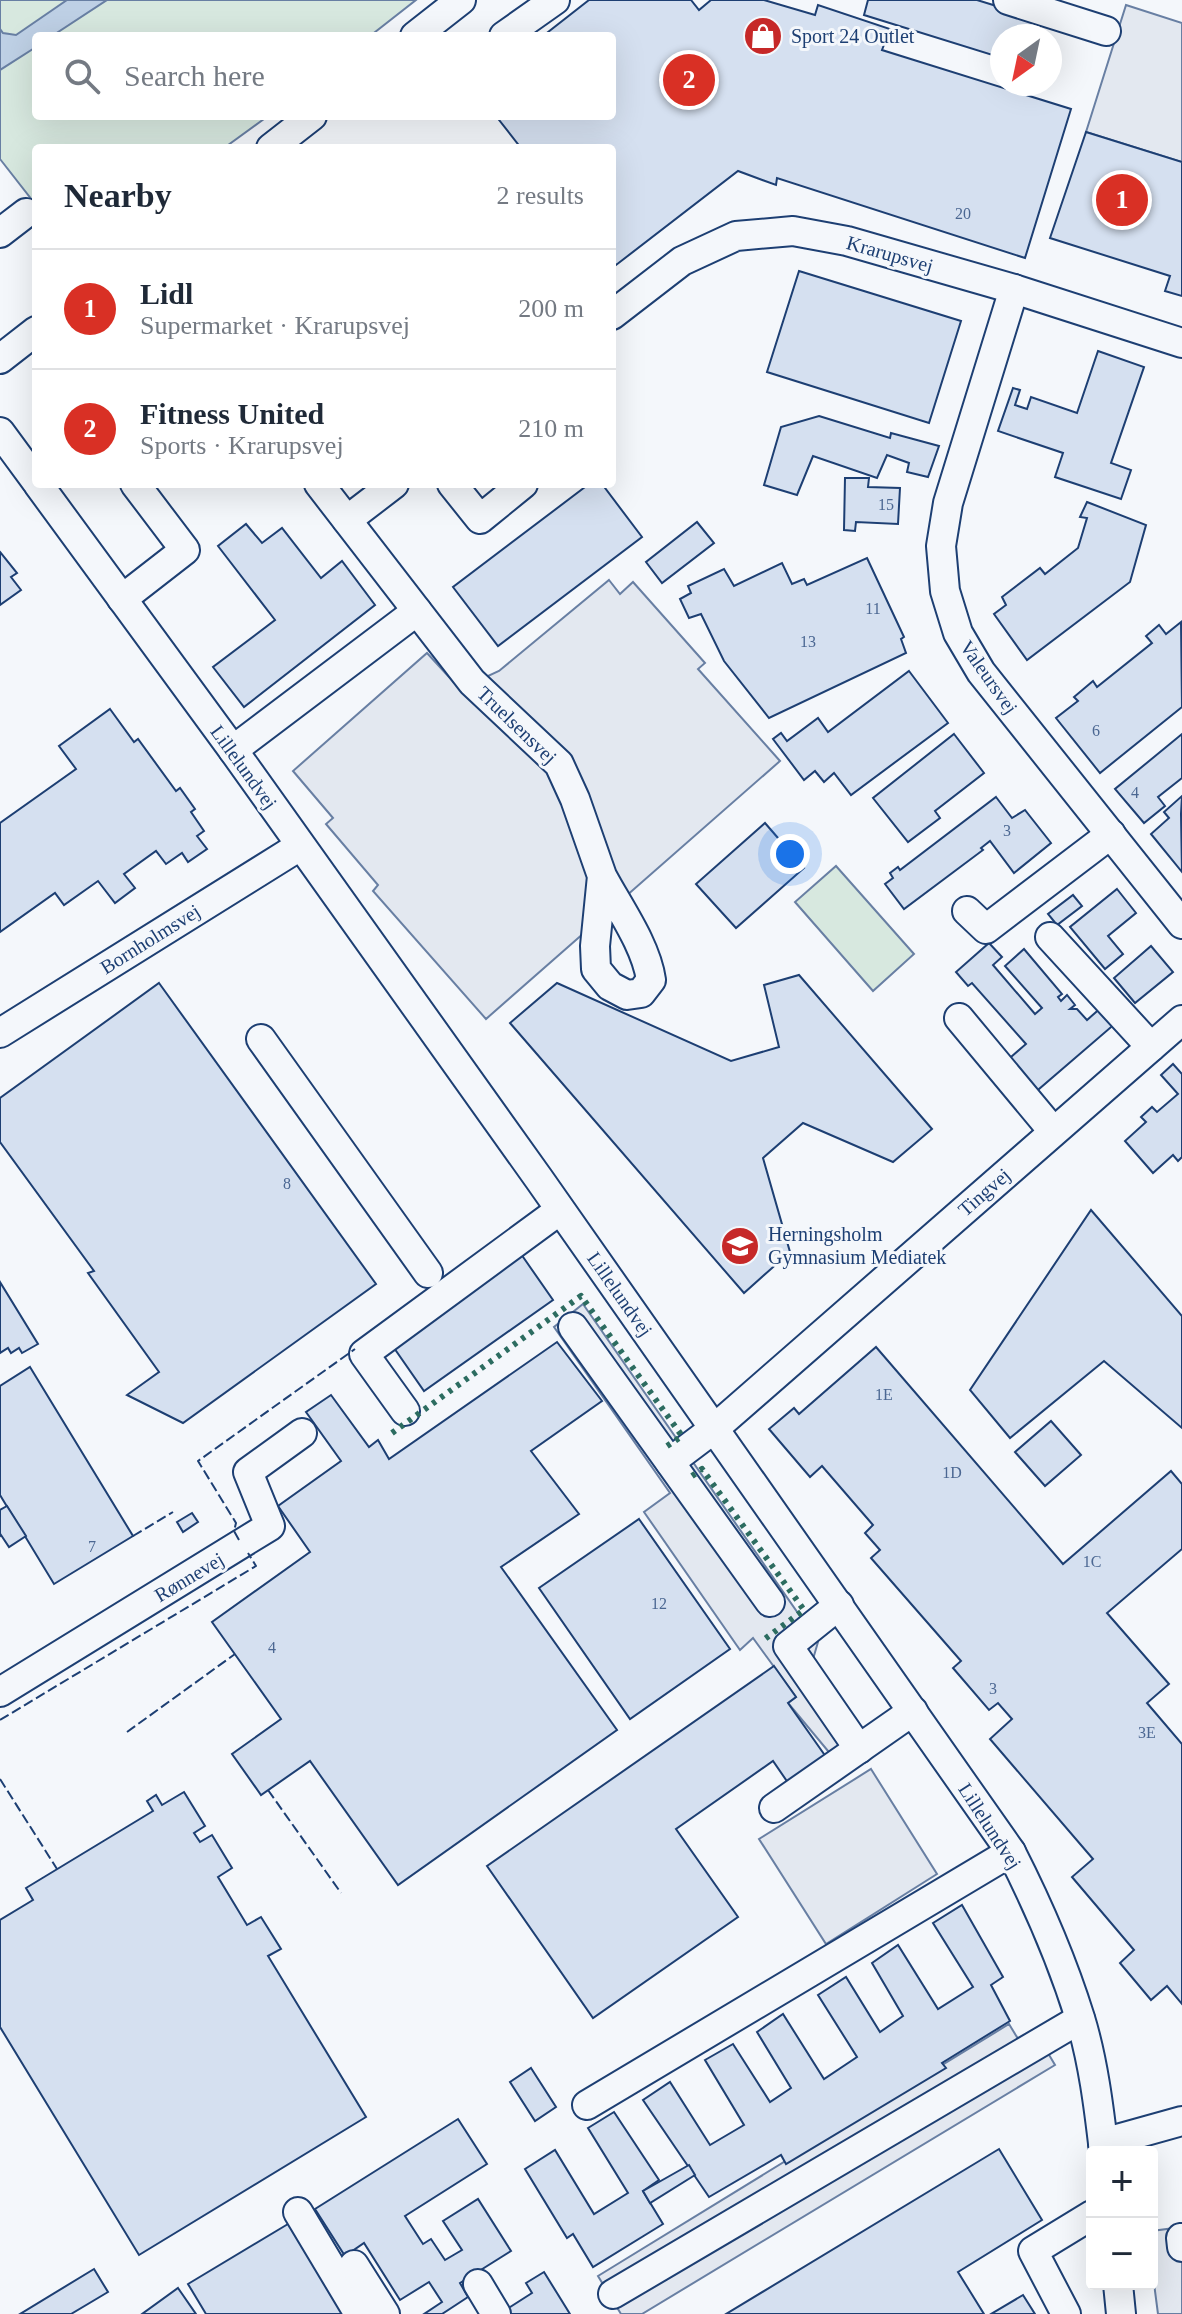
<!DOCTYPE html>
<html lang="en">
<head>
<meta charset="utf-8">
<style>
	:root { --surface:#fff; --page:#f2f2f3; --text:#1f2937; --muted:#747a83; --line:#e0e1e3; --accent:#d93025 }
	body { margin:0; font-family:"Times New Roman",serif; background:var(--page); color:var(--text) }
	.controls { position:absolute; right:24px; bottom:24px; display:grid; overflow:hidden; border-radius:8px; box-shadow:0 8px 32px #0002 }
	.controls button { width:72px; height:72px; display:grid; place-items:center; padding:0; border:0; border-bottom:2px solid var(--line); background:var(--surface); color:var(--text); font:40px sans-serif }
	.compass { position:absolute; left:990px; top:24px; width:72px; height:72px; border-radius:50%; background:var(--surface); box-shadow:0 8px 32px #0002; rotate:213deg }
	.you { position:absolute; left:790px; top:854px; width:28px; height:28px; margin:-20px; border:6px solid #fff; border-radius:50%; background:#1a73e8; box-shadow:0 0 0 12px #1a73e833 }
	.badge { display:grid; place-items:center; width:52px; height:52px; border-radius:50%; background:var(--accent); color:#fff; font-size:26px; font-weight:700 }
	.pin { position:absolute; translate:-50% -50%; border:4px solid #fff; box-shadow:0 2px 8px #0006 }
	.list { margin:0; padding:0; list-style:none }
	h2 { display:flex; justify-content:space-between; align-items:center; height:104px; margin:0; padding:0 32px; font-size:34px }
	h2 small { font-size:26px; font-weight:400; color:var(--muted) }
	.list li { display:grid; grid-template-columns:52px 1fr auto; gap:24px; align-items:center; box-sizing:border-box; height:120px; padding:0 32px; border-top:2px solid var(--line) }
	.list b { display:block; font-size:30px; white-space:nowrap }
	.list p { margin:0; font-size:26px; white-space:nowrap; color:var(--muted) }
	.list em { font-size:26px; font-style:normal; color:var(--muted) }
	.icon { flex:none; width:44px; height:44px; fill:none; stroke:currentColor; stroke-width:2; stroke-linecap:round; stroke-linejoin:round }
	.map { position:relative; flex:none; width:1182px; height:2314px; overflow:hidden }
	.search { position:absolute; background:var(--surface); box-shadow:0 8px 32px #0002; left:32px; top:32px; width:584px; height:88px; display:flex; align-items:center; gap:20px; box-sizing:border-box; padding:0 28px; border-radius:8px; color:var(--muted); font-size:30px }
	.panel { position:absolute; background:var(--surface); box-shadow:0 8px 32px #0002; left:32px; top:144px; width:584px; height:344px; border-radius:8px }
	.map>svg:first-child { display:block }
</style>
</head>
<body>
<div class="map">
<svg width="1182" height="2314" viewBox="0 0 1182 2314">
	<rect width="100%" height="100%" fill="#f4f7fb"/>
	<g fill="#d7e8df" stroke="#687fa3" stroke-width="2">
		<path d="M0 0H416L370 36H36V116H268L224 148H36V205L0 159Z"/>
		<path d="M836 866 914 954 873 991 795 902Z"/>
	</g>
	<g fill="#e3e8f0" stroke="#687fa3" stroke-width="2">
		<path d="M1126 5 1182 23V162L1086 132Z"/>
		<path d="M609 580 620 594 633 582 705 663 698 669 780 761 486 1019 373 891 378 885 326 824 333 818 293 771 427 653 460 689 499 671Z"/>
		<path d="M583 1304 818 1642 811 1666 861 1735 833 1757 788 1703 796 1697 753 1638 740 1650 644 1512 670 1493 554 1327Z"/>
		<path d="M871 1769 937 1874 826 1944 759 1839Z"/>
		<path d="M1009 2024 1029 2057 1045 2048 1055 2065 642 2314H621L598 2276Z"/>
		<path d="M1182 2227V2314H1158L1152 2268V2231Z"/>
	</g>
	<path fill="#bed0e5" stroke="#687fa3" stroke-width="2" d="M67 0H107L52 36H36V47L0 70V29L3 33 16 35Z"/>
	<g fill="#d5e0f0" stroke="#1d3f73" stroke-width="2">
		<path d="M589 0H691L699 10 711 0H764L815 15 818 5 890 29 882 50 1071 109 1025 258 777 178 776 185 738 171 616 265 612 261V148H521L496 116H612V36H543Z"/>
		<path d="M868 0H977L1042 20 1038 36H1002V58L864 15Z"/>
		<path d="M1086 132 1182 162V296L1165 291 1170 276 1050 238Z"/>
		<path d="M799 271 961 321 929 423 767 372Z"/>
		<path d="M1098 351 1144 367 1111 463 1131 470 1121 499 1055 477 1063 453 998 431 1013 388 1020 390 1015 405 1027 409 1031 397 1077 413Z"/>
		<path d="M819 416 890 438 891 433 939 446 928 477 907 472 909 463 887 455 877 478 813 456 797 495 764 485 781 427Z"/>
		<path d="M845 478H869L868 487 900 488 898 524 856 522 855 531 844 530Z"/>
		<path d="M589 484H602L642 537 498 646 453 587Z"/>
		<path d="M1087 502 1146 525 1130 582 1027 660 994 614 1006 605 1002 597 1040 568 1045 574 1078 548 1087 518 1080 517Z"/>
		<path d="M697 522 714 543 662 583 646 562Z"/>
		<path d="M246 524 262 543 282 528 321 578 342 561 375 605 244 707 213 667 275 620 218 546Z"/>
		<path d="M0 552 17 573 11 577 21 590 0 605Z"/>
		<path d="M867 558 904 637 901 639 906 653 769 718 724 661 701 614 689 618 680 599 691 593 688 586 724 569 734 586 782 563 792 584 804 579 807 585Z"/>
		<path d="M1181 622 1182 707 1100 773 1056 718 1078 701 1074 697 1093 681 1097 687 1152 643 1146 636 1159 625 1166 634Z"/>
		<path d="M909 671 948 723 851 795 834 773 824 782 815 771 804 780 773 739 781 733 787 741 818 718 828 732Z"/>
		<path d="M110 709 134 742 138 739 176 791 180 788 195 809 191 812 204 831 197 836 207 849 188 862 182 853 166 864 156 851 124 874 135 888 115 903 98 881 64 905 55 893 0 932V823L76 769 59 746Z"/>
		<path d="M954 734 984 773 935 811 940 818 908 842 873 798Z"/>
		<path d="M1182 734V778L1158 797 1165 806 1144 823 1115 789Z"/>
		<path d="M1182 796 1181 814 1182 872 1151 834 1169 818 1164 812Z"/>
		<path d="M996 797 1012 818 1025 810 1051 843 1014 873 990 841 981 848 983 850 904 909 885 884 893 878 890 873 898 867 900 870Z"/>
		<path d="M765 823 804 868 736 928 696 884Z"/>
		<path d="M1117 889 1136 913 1108 936 1123 954 1105 969 1070 927Z"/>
		<path d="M1073 895 1082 906 1057 925 1048 914Z"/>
		<path d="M989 943 1002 957 993 965 1035 1014 1042 1008 1005 966 1024 949 1062 994 1058 997 1061 1001 1067 995 1075 1005 1070 1009H1077L1087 1020 1103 1006 1117 1022 1032 1095 1004 1063 1026 1044 972 983 968 986 956 972Z"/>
		<path d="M1151 946 1173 972 1135 1003 1114 978Z"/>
		<path d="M799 975 932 1129 893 1162 803 1123 763 1158 790 1252 744 1293 510 1023 557 983 731 1061 779 1047 764 985Z"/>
		<path d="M159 983 376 1284 183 1423 127 1395 159 1372 88 1273 94 1271 0 1142V1098Z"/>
		<path d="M1173 1064 1182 1074V1157L1178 1161 1173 1155 1153 1173 1125 1141 1146 1122 1141 1117 1152 1107 1157 1112 1178 1094 1161 1075Z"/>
		<path d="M1091 1210 1182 1316V1428L1104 1361 1010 1438 970 1390Z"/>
		<path d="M521 1254 553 1300 424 1391 392 1345Z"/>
		<path d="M0 1282 38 1344 22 1353 19 1348 11 1353 8 1348 0 1353Z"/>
		<path d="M557 1342 602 1401 531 1451 579 1514 501 1567 617 1730 398 1885 310 1761 261 1795 232 1754 281 1719 212 1622 310 1552 278 1506 341 1461 306 1412 331 1395 369 1447 378 1440 389 1459Z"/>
		<path d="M876 1347 1063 1564 1171 1471 1182 1484V1549L1107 1613 1169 1684 1147 1703 1182 1744V2004L1167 1986 1151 2000 1120 1963 1134 1950 1072 1877 1093 1859 990 1739 1012 1719 998 1703 989 1710 953 1668 961 1661 871 1558 880 1550 865 1533 873 1525 822 1466 810 1477 769 1429 794 1408 799 1414Z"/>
		<path d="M30 1367 133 1536 54 1584 0 1495V1386Z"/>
		<path d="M1051 1421 1081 1455 1045 1486 1015 1452Z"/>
		<path d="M7 1506 26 1536 9 1547 1 1535 0 1536V1510Z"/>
		<path d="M192 1513 198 1522 183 1532 177 1522Z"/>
		<path d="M639 1519 730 1649 630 1719 539 1588Z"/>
		<path d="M774 1666 796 1697 788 1703 831 1764 793 1790 773 1761 676 1829 738 1917 593 2018 487 1866Z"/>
		<path d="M184 1792 205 1826 194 1833 200 1842 212 1835 232 1868 218 1877 247 1925 261 1917 281 1949 268 1956 366 2117 139 2255 0 2027V1920L33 1900 26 1888 153 1811 147 1801 156 1795 162 1805Z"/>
		<path d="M962 1905 1003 1977 991 1985 1010 2021 942 2063 946 2068 786 2164 781 2155 709 2197 643 2100 670 2082 710 2145 744 2125 705 2060 733 2044 770 2102 791 2088 757 2032 783 2014 824 2079 857 2057 818 1995 846 1977 880 2032 903 2016 872 1963 898 1945 938 2009 973 1987 933 1923Z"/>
		<path d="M531 2068 556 2107 535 2121 510 2082Z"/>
		<path d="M614 2112 659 2180 643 2191 663 2224 593 2267 573 2234 567 2238 525 2169 555 2150 594 2214 628 2193 588 2128Z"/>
		<path d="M458 2119 487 2164 405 2216 423 2244 431 2239 445 2260 462 2250 443 2221 478 2199 511 2251 460 2283 468 2297 442 2314H424L442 2302 429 2282 400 2300 364 2243 345 2256 315 2209Z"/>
		<path d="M999 2149 1042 2220 958 2272 984 2314H726Z"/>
		<path d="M689 2165 695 2175 650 2203 643 2191Z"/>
		<path d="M293 2221 349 2314H206L188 2284Z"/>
		<path d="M94 2269 108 2292 71 2314H20Z"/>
		<path d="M544 2272 570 2314H509L507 2309 532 2293 526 2283Z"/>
		<path d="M178 2288 196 2314H142Z"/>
		<path d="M1023 2295 1035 2314H991Z"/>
	</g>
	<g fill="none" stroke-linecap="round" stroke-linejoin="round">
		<defs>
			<g id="minor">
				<path d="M1008 0 1106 31"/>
				<path d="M415 36 461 0"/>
				<path d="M504 36 555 0"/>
				<path d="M271 148 312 116"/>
				<path d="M0 233 26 213"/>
				<path d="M1014 289 948 503 941 546 945 591 958 633 981 672 1182 924"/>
				<path d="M612 315 682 261 736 236 793 231 847 241 1014 289 1182 343"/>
				<path d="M0 359 36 331"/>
				<path d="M0 432 36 481"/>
				<path d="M38 484 233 750 539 1179 1011 1852C1038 1905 1062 1960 1080 2018 1093 2060 1099 2108 1104 2152"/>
				<path d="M319 484 472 682 559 764 575 799 602 876 595 946 596 969 610 986 627 995 641 993 651 980C646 945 619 908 602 876"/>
				<path d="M452 484 480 519 523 484"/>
				<path d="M347 520 394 484"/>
				<path d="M122 599 185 550 135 484"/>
				<path d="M233 750 417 611"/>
				<path d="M967 911 986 929 1111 834"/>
				<path d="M1050 937 1151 1047"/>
				<path d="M959 1018 1053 1131"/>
				<path d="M0 1033 300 846"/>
				<path d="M261 1039 428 1273"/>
				<path d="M573 1327 770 1602"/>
				<path d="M405 1411 364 1354 560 1210"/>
				<path d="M670 1462 715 1428 1182 1020"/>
				<path d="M839 1605 788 1646 859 1749"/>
				<path d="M0 1692 270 1526 248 1472 302 1433"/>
				<path d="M774 1808 913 1711"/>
				<path d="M587 2105 1011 1852"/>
				<path d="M1103 2143 1182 2121"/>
				<path d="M298 2212 359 2314"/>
				<path d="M1181 2238 1182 2247"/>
				<path d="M354 2265 385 2314"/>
				<path d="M478 2284 496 2314"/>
				<path d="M1118 2284 1121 2314"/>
				<path d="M613 2294 1080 2019"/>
				<path d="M1066 2314 1033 2251 1092 2215"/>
			</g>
		</defs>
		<use href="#minor" stroke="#1d3f73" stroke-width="32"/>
		<use href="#minor" stroke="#f4f7fb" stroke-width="28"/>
		<g stroke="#2c6c60" stroke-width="6" stroke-dasharray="4 6" stroke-linecap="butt">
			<path d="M392 1433 581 1296 682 1436 667 1446"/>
			<path d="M692 1476 702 1469 804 1610 762 1641"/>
		</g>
		<g stroke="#1d3f73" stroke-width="2" stroke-dasharray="10 4" stroke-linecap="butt">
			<path d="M133 1536 173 1512"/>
			<path d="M239 1540 234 1531 236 1523 198 1461 355 1349"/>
			<path d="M0 1720 256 1566 248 1553"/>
			<path d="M127 1732 235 1654"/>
			<path d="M0 1779 57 1869"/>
			<path d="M268 1790 341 1893"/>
		</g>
	</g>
	<defs>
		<symbol id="shop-disc" viewBox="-11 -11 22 22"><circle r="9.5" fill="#c62828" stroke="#f4f7fb"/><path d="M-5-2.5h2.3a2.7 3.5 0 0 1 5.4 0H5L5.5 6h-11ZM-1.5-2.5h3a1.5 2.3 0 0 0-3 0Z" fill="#fff"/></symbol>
		<symbol id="school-disc" viewBox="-11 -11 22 22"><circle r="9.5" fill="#c62828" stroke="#f4f7fb"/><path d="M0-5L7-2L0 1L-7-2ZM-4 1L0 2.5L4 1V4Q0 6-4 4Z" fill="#fff"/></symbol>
	</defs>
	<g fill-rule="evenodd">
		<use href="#shop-disc" x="741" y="14" width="44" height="44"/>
		<use href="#school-disc" x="718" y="1224" width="44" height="44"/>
	</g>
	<g text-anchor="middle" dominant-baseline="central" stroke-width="6" stroke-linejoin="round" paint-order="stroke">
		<g font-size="16" fill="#4b6792">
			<text x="963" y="213">20</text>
			<text x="886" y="504">15</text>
			<text x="873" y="608">11</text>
			<text x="808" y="641">13</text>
			<text x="1096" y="730">6</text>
			<text x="1135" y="792">4</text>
			<text x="1007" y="830">3</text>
			<text x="287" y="1183">8</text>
			<text x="884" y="1394">1E</text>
			<text x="952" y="1472">1D</text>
			<text x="92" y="1546">7</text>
			<text x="1092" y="1561">1C</text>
			<text x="659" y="1603">12</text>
			<text x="272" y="1647">4</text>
			<text x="993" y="1688">3</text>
			<text x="1147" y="1732">3E</text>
		</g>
		<g font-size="20" fill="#1d3f73" stroke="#f4f7fb" text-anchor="start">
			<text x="791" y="36">Sport 24 Outlet</text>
			<text x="768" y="1234">Herningsholm<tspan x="768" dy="23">Gymnasium Mediatek</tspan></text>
		</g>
		<g font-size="20" fill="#1d3f73" stroke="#f4f7fb">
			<text transform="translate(890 254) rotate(16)">Krarupsvej</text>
			<text transform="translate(989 677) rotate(55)">Valeursvej</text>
			<text transform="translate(517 725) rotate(44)">Truelsensvej</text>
			<text transform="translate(244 767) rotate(54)">Lillelundvej</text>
			<text transform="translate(150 939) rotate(-32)">Bornholmsvej</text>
			<text transform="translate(984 1192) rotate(-41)">Tingvej</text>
			<text transform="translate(620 1294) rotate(55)">Lillelundvej</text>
			<text transform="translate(189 1577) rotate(-31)">Rønnevej</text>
			<text transform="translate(990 1826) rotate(57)">Lillelundvej</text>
		</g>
	</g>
</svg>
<div class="controls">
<button>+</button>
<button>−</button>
</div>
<svg class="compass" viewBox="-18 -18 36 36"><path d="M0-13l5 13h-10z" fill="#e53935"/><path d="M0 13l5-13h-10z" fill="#747a83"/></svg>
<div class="you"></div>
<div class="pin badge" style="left:1122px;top:200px">1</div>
<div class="pin badge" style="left:689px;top:80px">2</div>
<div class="search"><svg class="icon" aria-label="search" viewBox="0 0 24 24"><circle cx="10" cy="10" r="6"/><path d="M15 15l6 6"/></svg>Search here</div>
<section class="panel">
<h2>Nearby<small>2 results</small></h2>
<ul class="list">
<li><span class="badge">1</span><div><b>Lidl</b><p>Supermarket · Krarupsvej</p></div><em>200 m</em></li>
<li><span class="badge">2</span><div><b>Fitness United</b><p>Sports · Krarupsvej</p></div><em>210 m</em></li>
</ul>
</section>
</div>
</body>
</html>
